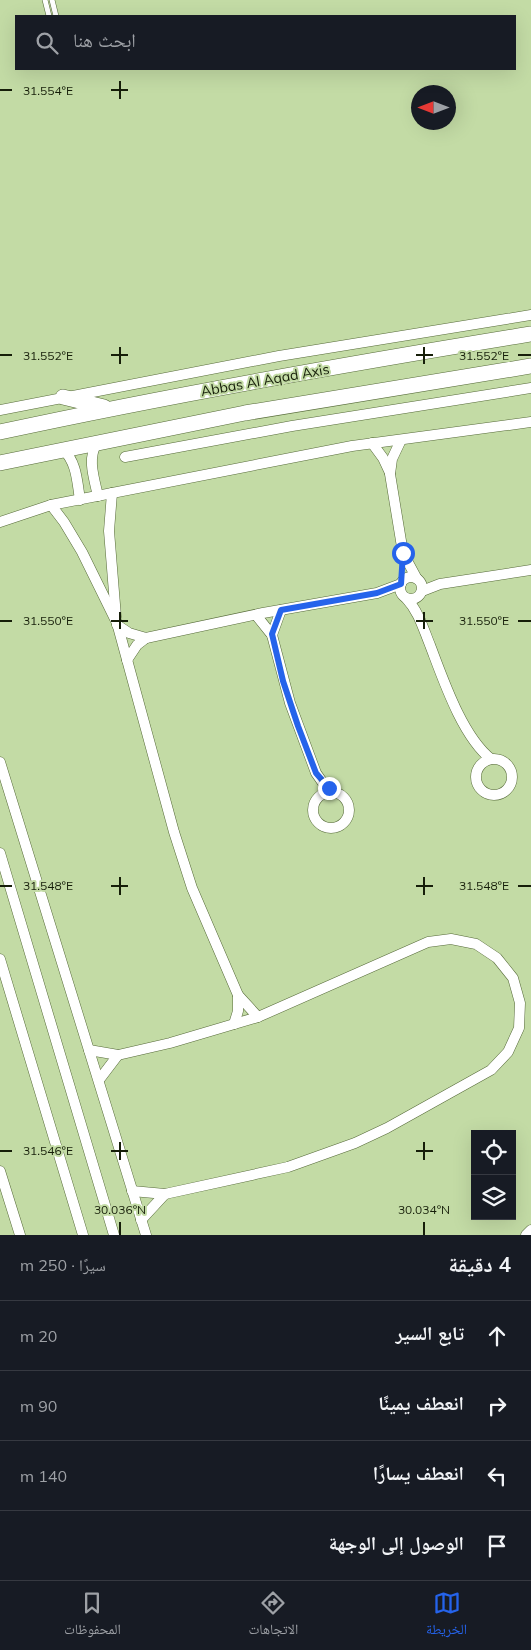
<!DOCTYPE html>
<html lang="ar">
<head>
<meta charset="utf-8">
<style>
	:root { --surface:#171b24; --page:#20242c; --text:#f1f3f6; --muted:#9ea1a6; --line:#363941; --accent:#2563eb }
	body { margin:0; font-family:Mulish,"Noto Naskh Arabic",sans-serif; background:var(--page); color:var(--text); direction:rtl }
	.controls { position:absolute; right:15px; bottom:15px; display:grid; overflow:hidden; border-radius:0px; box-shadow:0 5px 20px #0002 }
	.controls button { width:45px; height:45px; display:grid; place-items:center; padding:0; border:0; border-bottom:1px solid var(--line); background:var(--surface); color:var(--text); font:25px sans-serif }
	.compass { position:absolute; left:411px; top:85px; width:45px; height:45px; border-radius:50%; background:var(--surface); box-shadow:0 5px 20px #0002; rotate:270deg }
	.stop { position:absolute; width:15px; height:15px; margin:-11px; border:4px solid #2563eb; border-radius:50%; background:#fff }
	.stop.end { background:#2563eb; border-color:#fff; box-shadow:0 1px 5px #0008 }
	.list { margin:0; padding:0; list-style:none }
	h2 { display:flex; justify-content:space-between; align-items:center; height:65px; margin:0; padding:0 20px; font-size:21px }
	h2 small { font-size:16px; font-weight:400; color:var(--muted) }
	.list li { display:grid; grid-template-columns:32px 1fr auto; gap:15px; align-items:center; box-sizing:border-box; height:70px; padding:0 20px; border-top:1px solid var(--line) }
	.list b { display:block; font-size:19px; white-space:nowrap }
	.list em { font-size:16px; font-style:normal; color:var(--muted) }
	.icon { flex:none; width:28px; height:28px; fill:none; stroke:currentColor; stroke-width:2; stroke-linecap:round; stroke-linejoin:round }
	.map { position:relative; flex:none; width:531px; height:1235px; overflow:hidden; direction:ltr }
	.search { position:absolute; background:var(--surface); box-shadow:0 5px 20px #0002; left:15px; right:15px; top:15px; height:55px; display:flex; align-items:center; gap:12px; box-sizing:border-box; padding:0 18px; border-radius:0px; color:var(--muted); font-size:19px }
	.sheet { height:345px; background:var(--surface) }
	nav { display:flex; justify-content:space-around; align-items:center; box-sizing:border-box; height:70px; border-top:1px solid var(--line); background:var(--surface); font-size:14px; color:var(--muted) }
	nav a { display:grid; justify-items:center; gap:2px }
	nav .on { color:var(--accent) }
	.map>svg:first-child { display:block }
</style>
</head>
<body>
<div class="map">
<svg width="531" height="1235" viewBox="0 0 531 1235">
	<rect width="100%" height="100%" fill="#c3dba5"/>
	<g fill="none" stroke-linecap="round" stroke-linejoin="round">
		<defs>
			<g id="lane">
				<path d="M45 0 49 16"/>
				<path d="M52 0 56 16"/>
			</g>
			<g id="street">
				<path d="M0 410 279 356 531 315"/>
				<path d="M401 440 392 459 390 474 403 553 417 579"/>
				<path d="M97 443C87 458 94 478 98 496"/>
				<path d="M372 443 383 458 390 473"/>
				<path d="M63 449C77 463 77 481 80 500"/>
				<path d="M125 457 292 426 531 388"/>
				<path d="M112 493 109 531 116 617"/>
				<path d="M51 505 64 522 82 552 117 623 174 832 192 888 238 995 258 1017"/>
				<path d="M0 522 51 505 352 446 531 422"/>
				<circle cx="411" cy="588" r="11"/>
				<path d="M422 591 440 584 531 570"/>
				<path d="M406 598C419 612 423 628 430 645 443 679 462 736 491 759"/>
				<path d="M256 615 272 635 290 703 316 773 323 783 336 792"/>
				<path d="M117 625 129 633 146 638 263 613 377 593 401 584"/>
				<path d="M272 635 281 610"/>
				<path d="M127 660 137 645 146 638"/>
				<circle cx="494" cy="777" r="18"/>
				<path d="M0 762 146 1235"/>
				<circle cx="331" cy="810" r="18"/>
				<path d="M0 853 114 1235"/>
				<path d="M0 959 83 1235"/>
				<path d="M234 1024 238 1011V995"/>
				<path d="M89 1050 118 1055 170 1043 258 1017 428 942 451 939 476 944 497 958 513 978 520 1003 519 1028 508 1052 491 1070 387 1128 355 1143 288 1167 165 1194 132 1191"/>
				<path d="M99 1080 118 1055"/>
				<path d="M0 1171 20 1235"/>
				<path d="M141 1220 165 1194"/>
				<path d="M526 1235 531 1230"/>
			</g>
			<g id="secondary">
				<path d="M63 397 104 407"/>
				<path d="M0 432C176 394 353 363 531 334"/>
				<path d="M0 463 245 413 531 366"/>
			</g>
		</defs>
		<use href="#lane" stroke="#566a39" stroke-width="6"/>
		<use href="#street" stroke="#566a39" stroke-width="11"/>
		<use href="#secondary" stroke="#566a39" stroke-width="16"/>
		<use href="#lane" stroke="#fff" stroke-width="5"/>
		<use href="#street" stroke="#fff" stroke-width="10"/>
		<use href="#secondary" stroke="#fff" stroke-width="15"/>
	</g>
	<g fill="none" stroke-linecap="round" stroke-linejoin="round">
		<path stroke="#2563eb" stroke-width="6" d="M329 788 316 773 298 726 283 681 272 634 281 610 377 593 401 584 403 553"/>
	</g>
	<path fill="none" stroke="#161e09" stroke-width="2" d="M120 81V99M0 90H12M111 90H128M120 347V364M424 347V364M0 355H12M111 355H128M416 355H433M518 355H531M120 612V629M424 612V629M0 621H12M111 621H128M416 621H433M518 621H531M120 877V895M424 877V895M0 886H12M111 886H128M416 886H433M518 886H531M120 1142V1160M424 1142V1160M0 1151H12M111 1151H128M416 1151H433M120 1222V1235M424 1222V1235"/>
	<g text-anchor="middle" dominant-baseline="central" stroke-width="4" stroke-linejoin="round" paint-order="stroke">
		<g font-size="14" fill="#161e09" stroke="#c3dba5">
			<text transform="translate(265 380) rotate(-10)">Abbas Al Aqad Axis</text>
		</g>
	</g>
	<g font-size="12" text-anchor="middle" fill="#161e09" stroke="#c3dba5" stroke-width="4" stroke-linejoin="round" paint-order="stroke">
		<text x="48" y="95">31.554°E</text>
		<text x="484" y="360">31.552°E</text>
		<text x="48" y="360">31.552°E</text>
		<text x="484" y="625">31.550°E</text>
		<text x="48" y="625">31.550°E</text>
		<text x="48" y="890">31.548°E</text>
		<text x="484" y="890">31.548°E</text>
		<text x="48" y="1155">31.546°E</text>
		<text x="120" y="1214">30.036°N</text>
		<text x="424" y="1214">30.034°N</text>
	</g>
</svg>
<div class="controls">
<button><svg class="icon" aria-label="locate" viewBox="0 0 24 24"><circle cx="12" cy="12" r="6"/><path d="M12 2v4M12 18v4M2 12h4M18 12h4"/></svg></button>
<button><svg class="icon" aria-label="layers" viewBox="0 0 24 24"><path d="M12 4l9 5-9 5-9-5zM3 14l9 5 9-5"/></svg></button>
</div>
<svg class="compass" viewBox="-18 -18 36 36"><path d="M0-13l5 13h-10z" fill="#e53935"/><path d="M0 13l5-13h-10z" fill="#9ea1a6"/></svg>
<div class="stop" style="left:403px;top:553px"></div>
<div class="stop end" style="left:329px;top:788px"></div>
<div class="search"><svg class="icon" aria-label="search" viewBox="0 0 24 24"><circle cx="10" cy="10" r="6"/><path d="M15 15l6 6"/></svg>ابحث هنا</div>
</div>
<section class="sheet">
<h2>4 دقيقة<small>سيرًا · 250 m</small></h2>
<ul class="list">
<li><svg class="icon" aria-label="ahead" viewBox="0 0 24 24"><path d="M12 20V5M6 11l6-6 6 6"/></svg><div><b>تابع السير</b></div><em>20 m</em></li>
<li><svg class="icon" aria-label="right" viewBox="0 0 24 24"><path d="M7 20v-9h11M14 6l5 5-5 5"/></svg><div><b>انعطف يمينًا</b></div><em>90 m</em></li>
<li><svg class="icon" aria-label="left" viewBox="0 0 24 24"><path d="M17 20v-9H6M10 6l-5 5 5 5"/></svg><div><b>انعطف يسارًا</b></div><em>140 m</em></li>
<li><svg class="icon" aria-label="arrive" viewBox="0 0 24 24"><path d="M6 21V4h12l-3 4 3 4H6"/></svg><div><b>الوصول إلى الوجهة</b></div></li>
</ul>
</section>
<nav>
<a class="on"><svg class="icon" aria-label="map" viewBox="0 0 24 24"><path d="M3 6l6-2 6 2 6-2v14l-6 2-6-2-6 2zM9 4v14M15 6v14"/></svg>الخريطة</a>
<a><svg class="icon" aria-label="directions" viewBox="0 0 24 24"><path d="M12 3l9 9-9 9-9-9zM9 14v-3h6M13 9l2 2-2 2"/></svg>الاتجاهات</a>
<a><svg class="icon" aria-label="saved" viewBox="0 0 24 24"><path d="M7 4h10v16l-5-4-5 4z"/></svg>المحفوظات</a>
</nav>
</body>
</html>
